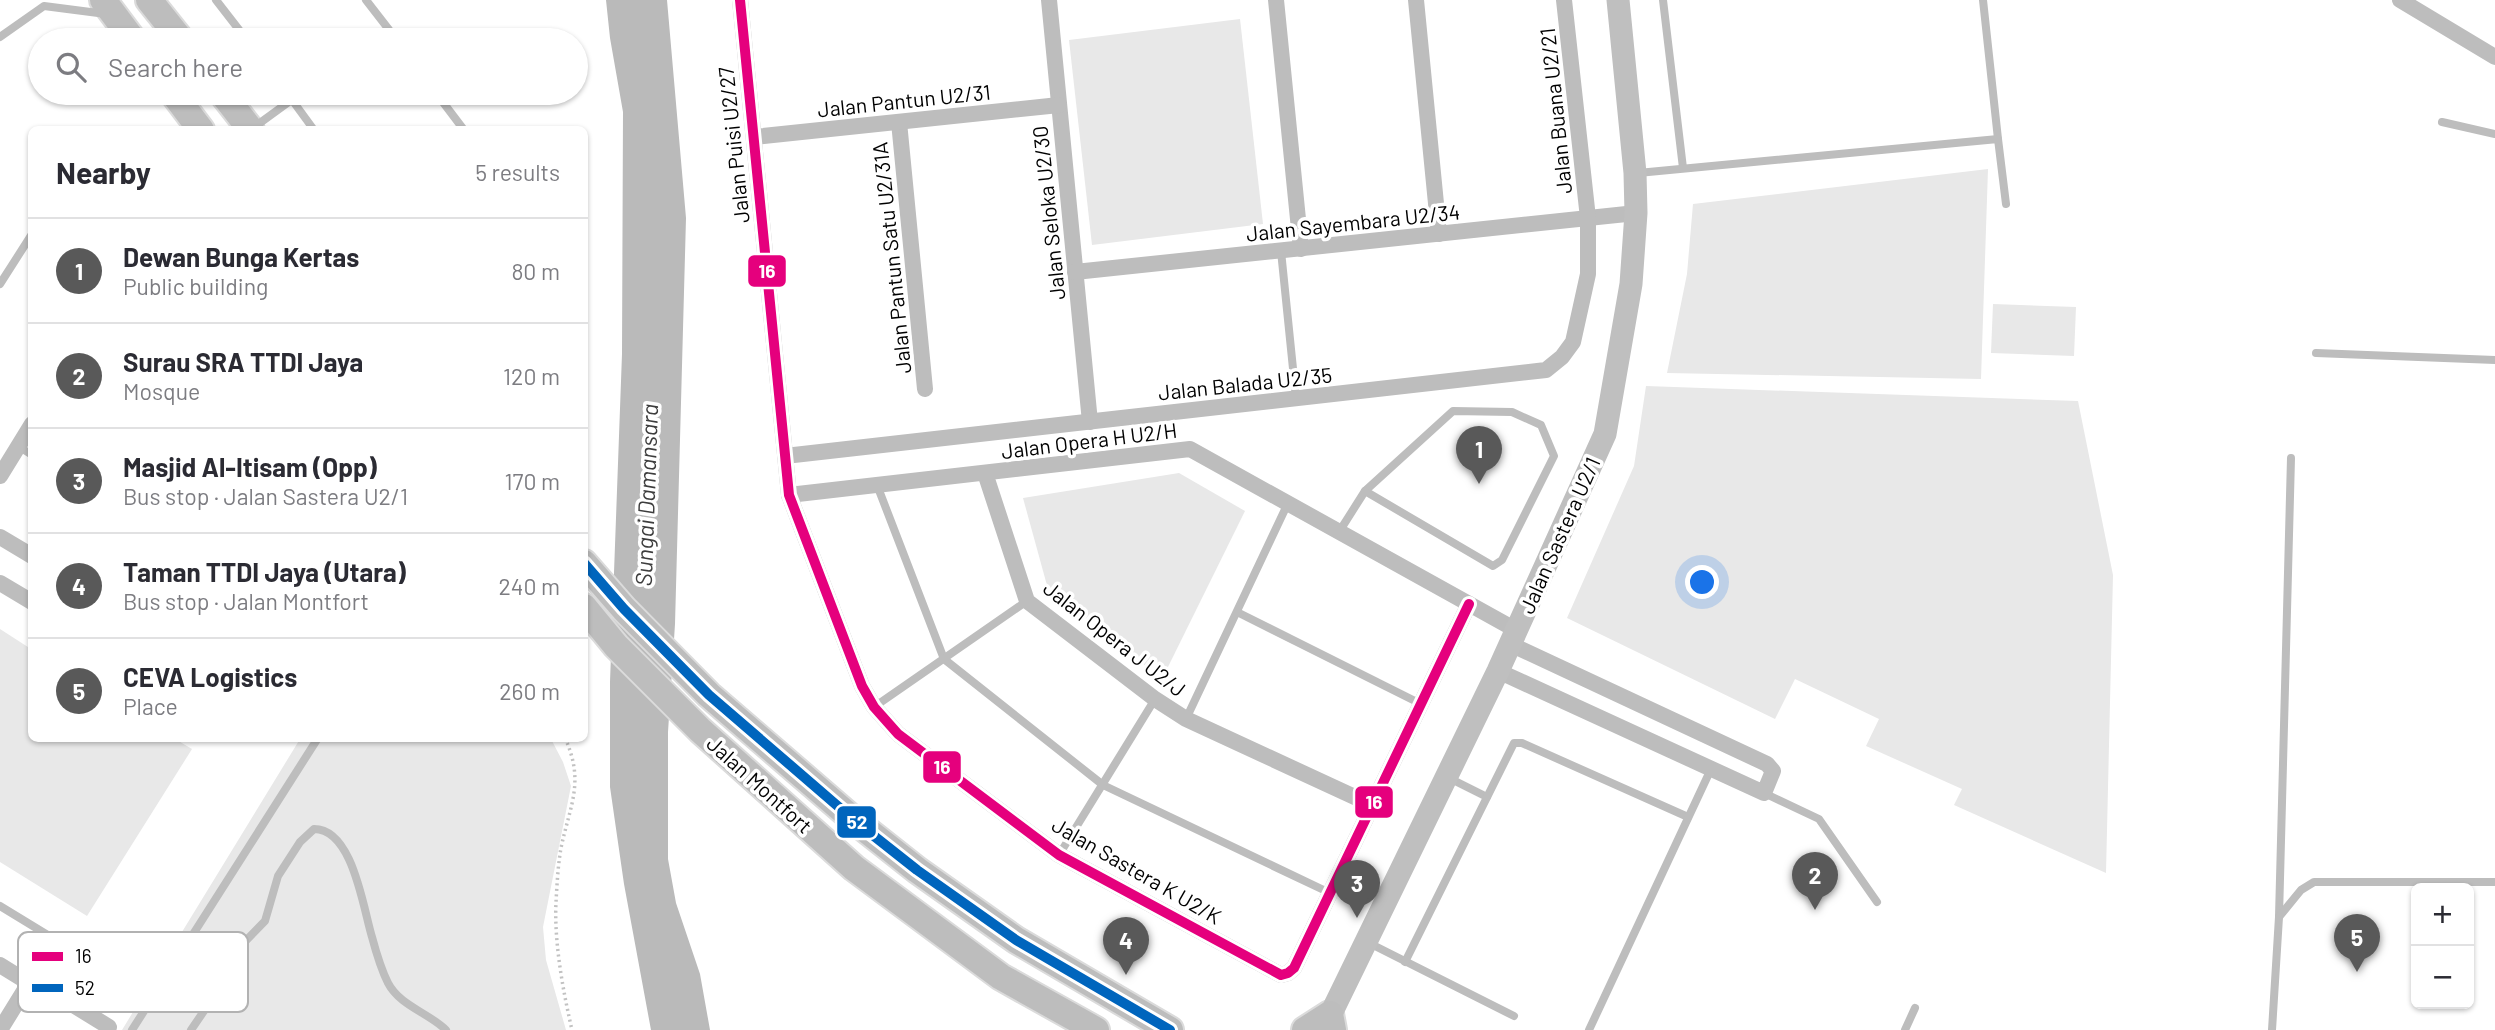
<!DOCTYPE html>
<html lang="en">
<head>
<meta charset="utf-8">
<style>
	:root { --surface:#fff; --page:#f7f7f7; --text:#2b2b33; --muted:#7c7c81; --line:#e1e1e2; --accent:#595959 }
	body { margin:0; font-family:Barlow,sans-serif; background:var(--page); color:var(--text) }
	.controls { position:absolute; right:21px; bottom:21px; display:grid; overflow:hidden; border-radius:10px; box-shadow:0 2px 5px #0004 }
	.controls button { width:63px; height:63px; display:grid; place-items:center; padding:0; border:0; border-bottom:2px solid var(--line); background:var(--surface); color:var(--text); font:35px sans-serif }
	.you { position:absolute; left:1703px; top:583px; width:24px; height:24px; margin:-18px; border:5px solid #fff; border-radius:50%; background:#1a73e8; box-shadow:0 0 0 10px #1a73e833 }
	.badge { display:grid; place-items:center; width:46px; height:46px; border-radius:50%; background:var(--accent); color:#fff; font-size:23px; font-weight:700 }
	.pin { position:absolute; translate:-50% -58px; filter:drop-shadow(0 2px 4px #0008) }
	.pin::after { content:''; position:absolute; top:37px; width:24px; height:21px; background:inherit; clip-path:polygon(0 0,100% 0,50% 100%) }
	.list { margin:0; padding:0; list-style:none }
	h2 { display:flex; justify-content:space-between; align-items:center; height:91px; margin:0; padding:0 28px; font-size:30px }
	h2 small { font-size:23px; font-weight:400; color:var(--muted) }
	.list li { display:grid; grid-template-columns:46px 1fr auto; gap:21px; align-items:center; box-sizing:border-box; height:105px; padding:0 28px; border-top:2px solid var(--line) }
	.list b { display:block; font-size:26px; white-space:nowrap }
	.list p { margin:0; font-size:23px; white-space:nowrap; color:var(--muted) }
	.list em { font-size:23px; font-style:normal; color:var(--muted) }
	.icon { flex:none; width:38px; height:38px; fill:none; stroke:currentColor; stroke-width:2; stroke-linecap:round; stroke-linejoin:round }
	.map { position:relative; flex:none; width:2495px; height:1030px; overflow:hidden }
	.search { position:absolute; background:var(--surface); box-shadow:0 2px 5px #0004; left:28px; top:28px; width:560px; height:77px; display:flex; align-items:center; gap:18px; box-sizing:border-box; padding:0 24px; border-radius:38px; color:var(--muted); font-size:26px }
	.panel { position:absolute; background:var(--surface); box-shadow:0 2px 5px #0004; left:28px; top:126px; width:560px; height:616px; border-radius:10px }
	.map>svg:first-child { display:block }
</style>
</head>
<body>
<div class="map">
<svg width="2495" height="1030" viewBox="0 0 2495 1030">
	<rect width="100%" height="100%" fill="#fff"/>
	<g fill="#e8e8e8">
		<path d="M1240 19 1263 224 1092 245 1069 40Z"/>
		<path d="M1988 169 1981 379 1667 373 1687 274 1693 204Z"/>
		<path d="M1993 304 2076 307 2074 356 1991 353Z"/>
		<path d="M1646 386 2078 401 2113 575 2106 873 1954 805 1962 789 1866 746 1879 719 1795 679 1775 719 1567 618 1634 466Z"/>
		<path d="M1179 473 1245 511 1162 679 1048 589 1023 498Z"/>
		<path d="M0 629 31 649 32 738 175 739 192 749 87 916 0 862Z"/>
		<path d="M300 739H551L563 762 571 786 543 927 546 960 566 1030H122Z"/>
	</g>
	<path fill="#bababa" d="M606 0H667L686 218 675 624 668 732V859L676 903 700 974 710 1030H651L624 884 610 787V682L622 354 623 112 610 38Z"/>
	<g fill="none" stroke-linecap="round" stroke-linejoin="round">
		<defs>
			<g id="primary">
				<path d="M103 0 133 40"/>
				<path d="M149 0 181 40"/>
				<path d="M173 93 201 130"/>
				<path d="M222 93 251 130"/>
				<path d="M584 563 624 609 709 695 855 821 917 870 1016 940 1170 1030"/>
				<path d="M584 607 616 646 700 730 854 868 1001 977 1096 1030"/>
				<path d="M1305 1030 1330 1014 1333 1030"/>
			</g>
		</defs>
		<use href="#primary" stroke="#dbdbdb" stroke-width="30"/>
		<path stroke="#c2c2c2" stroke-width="3.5" stroke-dasharray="2 3.5" stroke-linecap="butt" d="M565 738C585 782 570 805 561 848 558 865 557 884 556 902 554 942 563 991 572 1030"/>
		<g stroke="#bdbdbd" stroke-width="8">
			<path d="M216 0 247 40"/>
			<path d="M366 0 397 40"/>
			<path d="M1663 0 1683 168"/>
			<path d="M1983 0 1998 139"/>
			<path d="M0 37 44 6 106 14"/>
			<path d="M373 40 388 29"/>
			<path d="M287 93 314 130"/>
			<path d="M436 93 464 130"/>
			<path d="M2442 122 2495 134"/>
			<path d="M253 128 301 93"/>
			<path d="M1638 173 1998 139 2006 204"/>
			<path d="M1281 251 1296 398"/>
			<path d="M0 284 32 234"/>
			<path d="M2316 353 2495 360"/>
			<path d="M1453 411 1512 412 1541 425 1554 456 1502 560 1493 566 1365 491Z"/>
			<path d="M18 446 32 455"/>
			<path d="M877 485 944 659 1103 785 1330 893"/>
			<path d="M1339 532 1365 491"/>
			<path d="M1237 612 1421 704"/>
			<path d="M874 707 1027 601"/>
			<path d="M1186 719 1288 503"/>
			<path d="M1449 778 1487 797"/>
			<path d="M1764 793 1819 819 1877 902"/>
			<path d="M1059 855 1155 699"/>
			<path d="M0 906 87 959"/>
			<path d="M2279 917 2291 458"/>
			<path d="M1367 942 1514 1016"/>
			<path d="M1405 962 1514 743H1522L1688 817"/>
			<path d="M132 1030 318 738"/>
			<path d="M191 1030 206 1008 219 973 229 958 265 921 278 876 300 842 314 829C353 829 363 908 372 937 376 952 381 969 388 983 400 1006 429 1013 446 1030"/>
			<path d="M1589 1030 1711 769"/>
			<path d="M1905 1030 1915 1008"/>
			<path d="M2272 1030 2279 917 2301 890 2314 882H2495"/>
		</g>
		<g stroke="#bdbdbd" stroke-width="16">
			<path d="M740 0 789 495 862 686 874 707 898 734 1059 855 1281 975 1288 973 1294 968 1469 604"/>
			<path d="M1049 0 1090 422"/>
			<path d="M1276 0 1301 249"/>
			<path d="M1416 0 1439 234"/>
			<path d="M2400 0 2495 57"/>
			<path d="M899 122 925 389"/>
			<path d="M754 137 1059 105"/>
			<path d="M1075 272 1636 213"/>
			<path d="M785 456 1546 370 1562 357 1573 342 1588 274V218L1564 0"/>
			<path d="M985 473 1027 601 1155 699 1186 719 1372 805"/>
			<path d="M0 476 32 424"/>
			<path d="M789 495 1190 449 1516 630"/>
			<path d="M0 537 32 556"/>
			<path d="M0 583 32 602"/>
			<path d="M1498 671 1764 793 1773 771 1767 764 1510 644"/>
			<path d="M0 965 29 983 44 987 109 1027 107 1030"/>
			<path d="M0 1030 29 983"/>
		</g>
		<path stroke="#bfbfbf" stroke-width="23" d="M1323 1030 1498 671 1605 434 1631 284 1636 213 1635 173 1618 0"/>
		<use href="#primary" stroke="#bdbdbd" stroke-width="26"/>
		<defs>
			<path id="bus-1" d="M740 0 789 495 862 686 874 707 898 734 1059 855 1281 975 1288 973 1294 968 1469 604"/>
			<path id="bus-2" d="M584 563 624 609 709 695 855 821 917 870 1016 940 1170 1030"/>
		</defs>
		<use href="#bus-1" stroke="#fff" stroke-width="16"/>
		<use href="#bus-2" stroke="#fff" stroke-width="16"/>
		<use href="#bus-1" stroke="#e5007d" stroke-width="10"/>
		<use href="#bus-2" stroke="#0065bd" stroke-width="10"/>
	</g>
	<g text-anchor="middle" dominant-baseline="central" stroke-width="7" stroke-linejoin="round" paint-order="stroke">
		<g font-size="21" fill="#000" stroke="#fff">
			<text transform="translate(904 100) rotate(-6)">Jalan Pantun U2/31</text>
			<text transform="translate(1555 111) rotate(-96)">Jalan Buana U2/21</text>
			<text transform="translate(733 145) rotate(-96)">Jalan Puisi U2/27</text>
			<text transform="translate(1048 213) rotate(-96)">Jalan Seloka U2/30</text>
			<text transform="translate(1353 222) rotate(-6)">Jalan Sayembara U2/34</text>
			<text transform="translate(891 258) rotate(-96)">Jalan Pantun Satu U2/31A</text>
			<text transform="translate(1245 383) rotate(-6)">Jalan Balada U2/35</text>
			<text transform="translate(1089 440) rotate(-7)">Jalan Opera H U2/H</text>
			<text transform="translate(1559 535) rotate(-66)">Jalan Sastera U2/1</text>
			<text transform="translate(1115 638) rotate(38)">Jalan Opera J U2/J</text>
			<text transform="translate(760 784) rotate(42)">Jalan Montfort</text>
			<text transform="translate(1137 870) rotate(30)">Jalan Sastera K U2/K</text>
		</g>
		<g font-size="23" font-style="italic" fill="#3d3d3d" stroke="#fff">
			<text transform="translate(646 495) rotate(-88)">Sungai Damansara</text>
		</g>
	</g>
	<rect x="18" y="932" width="230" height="80" rx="10" fill="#fff" stroke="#b2b2b2" stroke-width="2"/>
	<rect x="32" y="952" width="31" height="9" fill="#e5007d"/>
	<rect x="32" y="984" width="31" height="8" fill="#0065bd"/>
	<g font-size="19" fill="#000">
		<text x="75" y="963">16</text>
		<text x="75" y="995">52</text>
	</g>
	<g stroke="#fff" stroke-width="2.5">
		<rect x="747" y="254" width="40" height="34" rx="7" fill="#e5007d"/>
		<rect x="922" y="750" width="40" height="34" rx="7" fill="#e5007d"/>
		<rect x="1354" y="785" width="40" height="34" rx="7" fill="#e5007d"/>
		<rect x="836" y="805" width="41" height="34" rx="7" fill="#0065bd"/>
	</g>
	<g font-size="19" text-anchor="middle" font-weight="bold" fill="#fff">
		<text x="767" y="278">16</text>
		<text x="942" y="774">16</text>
		<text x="1374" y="809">16</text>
		<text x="857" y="829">52</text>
	</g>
</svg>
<div class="controls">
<button>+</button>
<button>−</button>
</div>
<div class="you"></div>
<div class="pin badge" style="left:1479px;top:484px">1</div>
<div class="pin badge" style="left:1815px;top:910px">2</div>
<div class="pin badge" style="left:1357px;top:918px">3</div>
<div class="pin badge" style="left:1126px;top:975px">4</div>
<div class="pin badge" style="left:2357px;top:972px">5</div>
<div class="search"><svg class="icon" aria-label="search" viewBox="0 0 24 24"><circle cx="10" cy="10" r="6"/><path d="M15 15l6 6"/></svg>Search here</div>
<section class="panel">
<h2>Nearby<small>5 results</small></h2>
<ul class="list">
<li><span class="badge">1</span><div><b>Dewan Bunga Kertas</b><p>Public building</p></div><em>80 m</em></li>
<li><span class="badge">2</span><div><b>Surau SRA TTDI Jaya</b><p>Mosque</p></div><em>120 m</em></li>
<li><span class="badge">3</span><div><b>Masjid Al-Itisam (Opp)</b><p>Bus stop · Jalan Sastera U2/1</p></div><em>170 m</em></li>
<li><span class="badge">4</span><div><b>Taman TTDI Jaya (Utara)</b><p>Bus stop · Jalan Montfort</p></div><em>240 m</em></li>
<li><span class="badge">5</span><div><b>CEVA Logistics</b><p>Place</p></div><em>260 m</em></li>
</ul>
</section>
</div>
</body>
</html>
